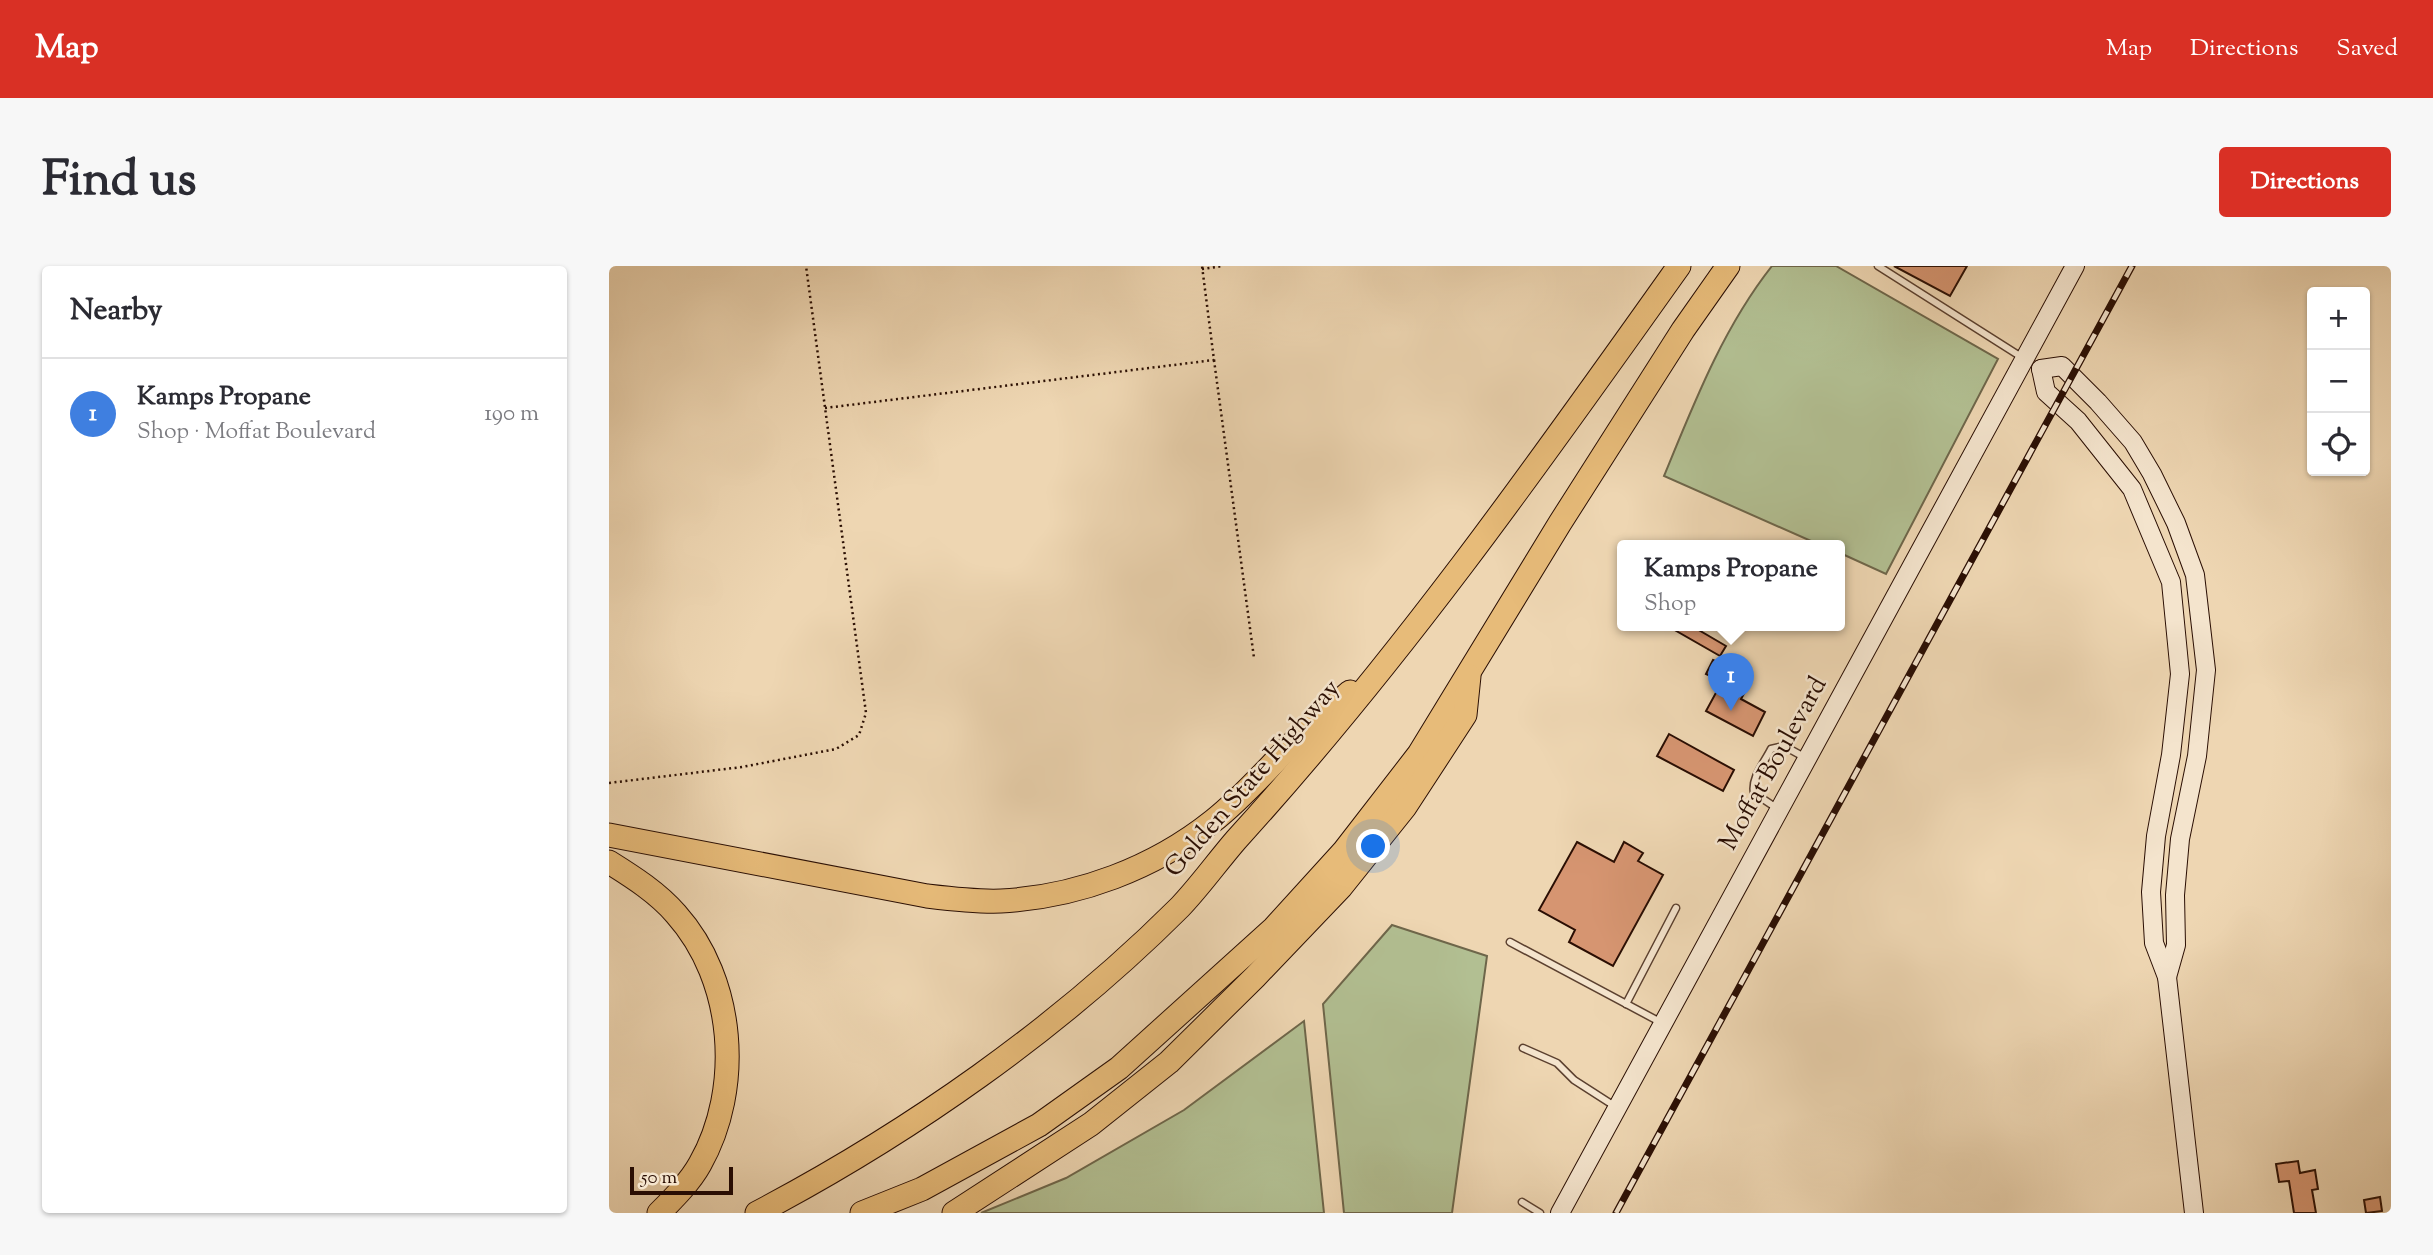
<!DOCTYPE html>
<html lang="en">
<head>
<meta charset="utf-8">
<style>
	:root { --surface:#fff; --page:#f7f7f7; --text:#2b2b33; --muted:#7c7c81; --line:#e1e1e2; --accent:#d93025 }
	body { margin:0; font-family:"Sorts Mill Goudy",serif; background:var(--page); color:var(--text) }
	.controls { position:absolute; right:21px; top:21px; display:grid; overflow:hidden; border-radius:7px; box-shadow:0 2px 5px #0004 }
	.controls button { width:63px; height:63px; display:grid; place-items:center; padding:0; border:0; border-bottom:2px solid var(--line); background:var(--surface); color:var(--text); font:35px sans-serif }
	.scale { position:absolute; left:21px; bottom:18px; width:103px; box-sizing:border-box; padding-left:7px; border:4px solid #2a0e03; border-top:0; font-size:19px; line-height:24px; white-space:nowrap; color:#2a0e03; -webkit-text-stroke:5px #f4e4cd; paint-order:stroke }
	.you { position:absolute; left:765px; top:581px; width:24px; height:24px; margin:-18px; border:5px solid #fff; border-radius:50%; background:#1a73e8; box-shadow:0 0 0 10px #1a73e833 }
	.badge { display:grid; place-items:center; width:46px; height:46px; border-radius:50%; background:var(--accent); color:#fff; font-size:23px; font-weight:700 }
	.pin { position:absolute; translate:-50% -58px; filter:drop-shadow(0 2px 4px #0008) }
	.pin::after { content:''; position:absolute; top:37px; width:24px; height:21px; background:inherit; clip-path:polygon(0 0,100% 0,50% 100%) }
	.popup { position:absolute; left:1008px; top:274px; width:228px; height:91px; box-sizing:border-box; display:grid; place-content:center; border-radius:7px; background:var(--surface); filter:drop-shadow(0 2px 5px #0005); font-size:23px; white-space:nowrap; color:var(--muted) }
	.popup b { font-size:26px; color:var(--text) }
	.popup::after { content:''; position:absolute; left:50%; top:100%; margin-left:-14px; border:14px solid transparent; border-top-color:var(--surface) }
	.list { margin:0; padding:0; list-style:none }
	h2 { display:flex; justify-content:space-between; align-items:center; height:91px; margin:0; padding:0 28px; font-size:30px }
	h2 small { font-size:23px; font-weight:400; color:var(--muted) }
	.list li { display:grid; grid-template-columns:46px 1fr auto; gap:21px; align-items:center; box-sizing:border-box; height:112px; padding:0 28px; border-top:2px solid var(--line) }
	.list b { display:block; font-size:26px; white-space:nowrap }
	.list p { margin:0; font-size:23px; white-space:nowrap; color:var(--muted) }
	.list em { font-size:23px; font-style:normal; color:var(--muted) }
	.icon { flex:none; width:38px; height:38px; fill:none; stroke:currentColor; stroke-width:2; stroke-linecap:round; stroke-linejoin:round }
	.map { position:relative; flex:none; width:1782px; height:947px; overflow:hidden; border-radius:7px }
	header { display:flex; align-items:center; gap:42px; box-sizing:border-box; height:98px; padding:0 35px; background:var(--accent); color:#fff }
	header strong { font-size:33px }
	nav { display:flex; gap:38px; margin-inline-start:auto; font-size:24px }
	.intro { display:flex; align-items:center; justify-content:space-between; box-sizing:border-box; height:168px; padding:0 42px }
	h1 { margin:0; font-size:49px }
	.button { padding:18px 32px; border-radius:7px; background:var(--accent); color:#fff; font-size:24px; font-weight:700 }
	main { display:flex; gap:42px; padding:0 42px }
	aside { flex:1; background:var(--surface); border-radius:7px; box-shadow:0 2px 5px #0004 }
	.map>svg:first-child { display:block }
</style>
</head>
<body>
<header>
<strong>Map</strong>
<nav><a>Map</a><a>Directions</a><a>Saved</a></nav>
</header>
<div class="intro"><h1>Find us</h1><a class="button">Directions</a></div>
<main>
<aside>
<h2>Nearby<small></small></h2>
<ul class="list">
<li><span class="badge" style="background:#3f7fe0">1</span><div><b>Kamps Propane</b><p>Shop · Moffat Boulevard</p></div><em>190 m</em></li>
</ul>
</aside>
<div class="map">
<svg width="1782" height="947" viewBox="0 0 1782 947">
	<rect width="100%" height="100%" fill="#eed6b2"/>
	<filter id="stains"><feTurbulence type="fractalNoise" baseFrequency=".00286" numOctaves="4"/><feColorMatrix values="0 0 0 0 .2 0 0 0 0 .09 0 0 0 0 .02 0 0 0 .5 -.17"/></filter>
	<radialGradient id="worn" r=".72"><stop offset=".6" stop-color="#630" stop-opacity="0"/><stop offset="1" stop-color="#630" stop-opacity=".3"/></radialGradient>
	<g fill="#b2bf92" stroke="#6e664a" stroke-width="2">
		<path d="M1163 0H1227L1389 93 1277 308 1231 287 1230 279H1211L1055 210C1085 137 1114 62 1163 0Z"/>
		<path d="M783 659 878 690 843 947H735L714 738Z"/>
		<path d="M695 755 715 947H372L457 912 575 844Z"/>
	</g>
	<g fill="#d69571" stroke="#2a0e03" stroke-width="2">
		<path d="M1285 0H1358L1341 30Z"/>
		<path d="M1057 359H1081L1117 380 1111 390Z"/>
		<path d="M1104 394 1117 400 1110 414 1097 408Z"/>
		<path d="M1115 412 1137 424 1132 433 1156 446 1144 470 1097 445Z"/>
		<path d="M1060 468 1125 504 1114 525 1048 490Z"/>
		<path d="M968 576 1005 596 1015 576 1034 587 1029 595 1054 609 1004 700 960 676 966 664 930 644Z"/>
		<path d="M1689 895 1691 907 1706 904 1709 923 1703 924 1707 947H1685L1680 915 1670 916 1667 898Z"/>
		<path d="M1771 931 1773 945 1757 947 1755 934Z"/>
	</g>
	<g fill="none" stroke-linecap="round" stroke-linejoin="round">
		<defs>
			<g id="lane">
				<path d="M1269 0 1414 92"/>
				<path d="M1169 543 1145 527C1142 512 1155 497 1162 483L1175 480 1197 492"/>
				<path d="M901 676 1053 757"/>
				<path d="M1017 738 1067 642"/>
				<path d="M914 782 948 797 965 814 1007 841"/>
				<path d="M913 936 931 947"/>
			</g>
			<g id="secondary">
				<path d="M1432 103 1437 126 1469 155 1523 223 1562 316 1571 408 1562 489 1547 570 1542 626 1545 677 1558 711 1585 947"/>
				<path d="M1432 103 1453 100 1489 136 1524 176 1543 208 1567 257 1586 309 1597 404 1588 490 1571 573 1566 629 1567 679 1558 711"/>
				<path d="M951 947 1466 0"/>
			</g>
			<g id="highway">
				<path d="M0 569 318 630C343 633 367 636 392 635 469 631 545 602 604 555 637 529 663 497 692 469 708 454 725 440 741 426"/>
				<path d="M0 596C24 611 49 627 67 648 126 714 134 822 91 898 81 916 65 932 50 947"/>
				<path d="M148 947C300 867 449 763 571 641 591 620 608 596 627 574 790 395 930 197 1070 0"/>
				<path d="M253 947 313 923 430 859 510 802 665 662 735 585 810 488 951 257 1074 64 1119 0"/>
				<path d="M345 947 482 858 560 796 646 711 732 621 796 541 856 449 860 410"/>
			</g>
		</defs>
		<use href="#lane" stroke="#5b402f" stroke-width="9"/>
		<use href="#secondary" stroke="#2a0e03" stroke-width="20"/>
		<use href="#highway" stroke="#2a0e03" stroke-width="25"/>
		<g stroke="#2a0e03" stroke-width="2.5" stroke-dasharray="2 3.5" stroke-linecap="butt">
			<path d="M593 3 614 0"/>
			<path d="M605 94 645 392"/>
			<path d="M216 142 605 94 593 0"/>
			<path d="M0 517 133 501 227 483 250 469 257 447 197 0"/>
		</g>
		<use href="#lane" stroke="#f4e4cd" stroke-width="6"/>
		<use href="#secondary" stroke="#f4e4cd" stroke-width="18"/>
		<use href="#highway" stroke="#e7bb79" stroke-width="23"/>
		<defs>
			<path id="rail" d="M1007 947 1523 0"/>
		</defs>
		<use href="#rail" stroke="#2a0e03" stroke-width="7"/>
		<use href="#rail" stroke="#f4e4cd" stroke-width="4.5" stroke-dasharray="13" stroke-linecap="butt"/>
	</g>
	<g text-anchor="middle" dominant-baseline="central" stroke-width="5" stroke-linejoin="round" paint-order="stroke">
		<g font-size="26" fill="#2a0e03" stroke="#f4e4cd">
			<text transform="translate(1165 498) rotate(-61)">Moffat Boulevard</text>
			<text transform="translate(644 513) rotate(-49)">Golden State Highway</text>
		</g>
	</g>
	<rect width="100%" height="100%" filter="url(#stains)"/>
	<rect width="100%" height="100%" fill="url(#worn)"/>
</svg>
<div class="controls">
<button>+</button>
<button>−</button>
<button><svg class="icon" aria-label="locate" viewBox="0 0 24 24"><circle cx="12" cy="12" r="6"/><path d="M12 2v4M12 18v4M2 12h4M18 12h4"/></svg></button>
</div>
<div class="scale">50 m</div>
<div class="you"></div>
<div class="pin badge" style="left:1122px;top:445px;background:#3f7fe0">1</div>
<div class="popup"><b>Kamps Propane</b>Shop</div>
</div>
</main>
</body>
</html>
